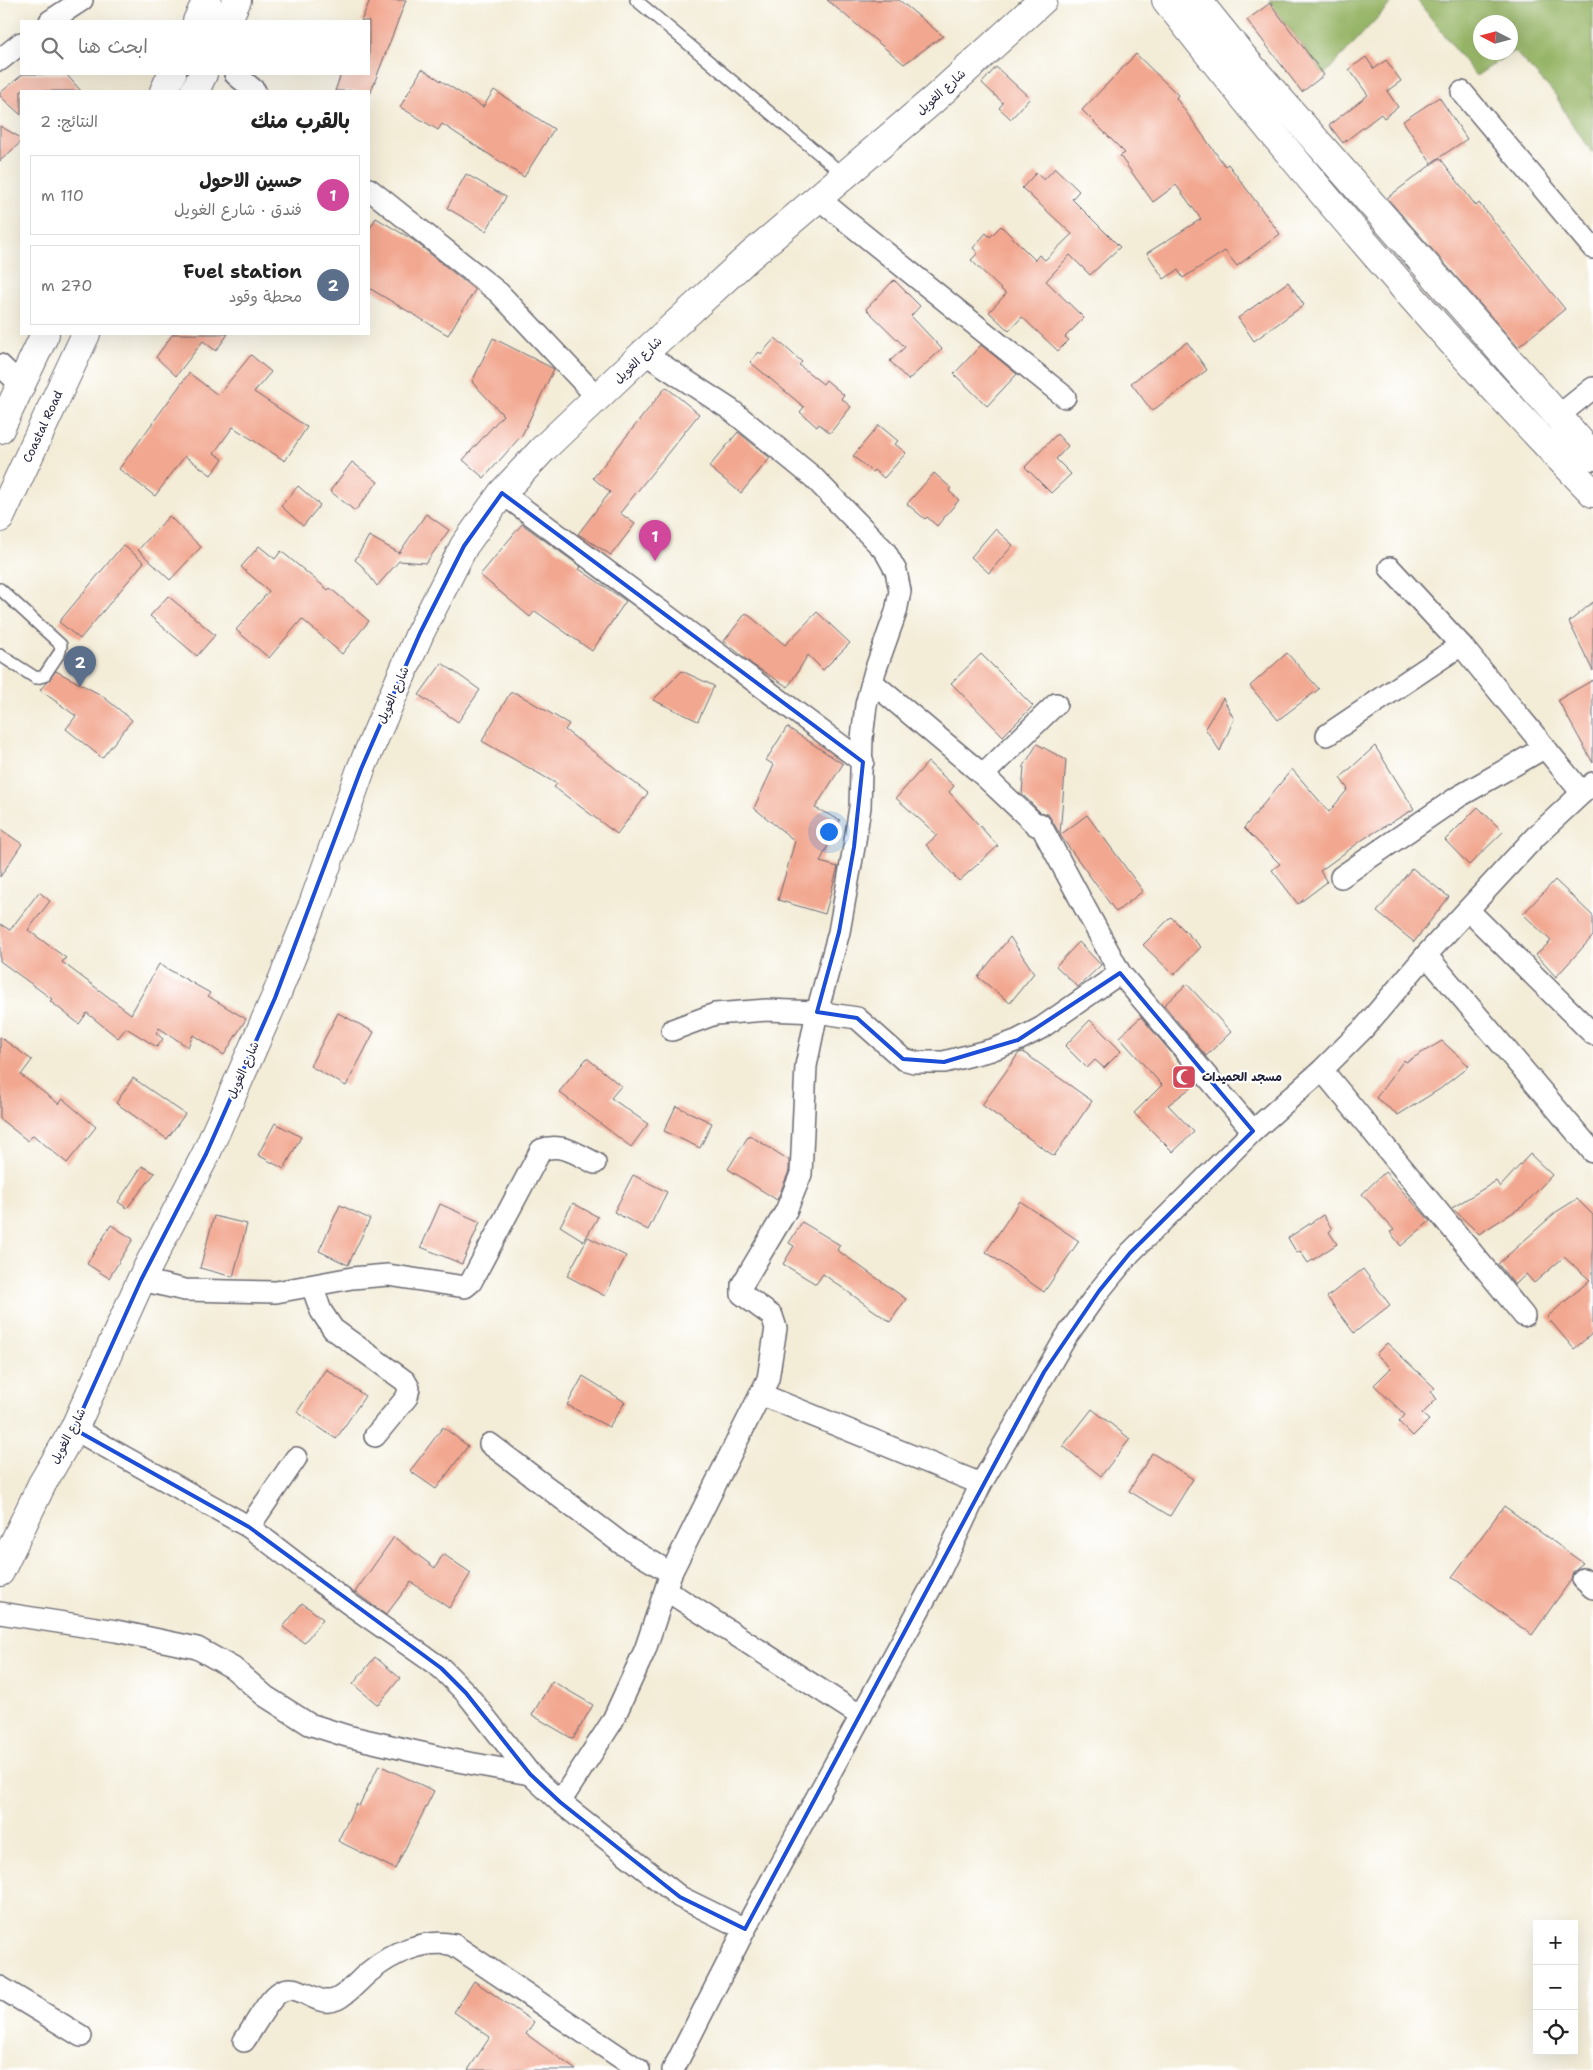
<!DOCTYPE html>
<html lang="ar">
<head>
<meta charset="utf-8">
<style>
	:root { --surface:#fff; --page:#f2f2f2; --text:#222; --muted:#767676; --line:#e0e0e0; --accent:#d93025 }
	body { margin:0; font-family:"Shantell Sans","Playpen Sans Arabic",sans-serif; background:var(--page); color:var(--text); direction:rtl }
	.controls { position:absolute; right:15px; bottom:15px; display:grid; overflow:hidden; border-radius:0px; box-shadow:0 5px 20px #0002 }
	.controls button { width:45px; height:45px; display:grid; place-items:center; padding:0; border:0; border-bottom:1px solid var(--line); background:var(--surface); color:var(--text); font:25px sans-serif }
	.compass { position:absolute; left:1473px; top:15px; width:45px; height:45px; border-radius:50%; background:var(--surface); box-shadow:0 5px 20px #0002; rotate:276deg }
	.you { position:absolute; left:828px; top:831px; width:18px; height:18px; margin:-12px; border:4px solid #fff; border-radius:50%; background:#1a73e8; box-shadow:0 0 0 8px #1a73e833 }
	.badge { display:grid; place-items:center; width:32px; height:32px; border-radius:50%; background:var(--accent); color:#fff; font-size:16px; font-weight:700 }
	.pin { position:absolute; translate:-50% -41px; filter:drop-shadow(0 1px 2px #0008) }
	.pin::after { content:''; position:absolute; top:26px; width:18px; height:15px; background:inherit; clip-path:polygon(0 0,100% 0,50% 100%) }
	.list { margin:0; padding:0; list-style:none }
	h2 { display:flex; justify-content:space-between; align-items:center; height:65px; margin:0; padding:0 20px; font-size:21px }
	h2 small { font-size:16px; font-weight:400; color:var(--muted) }
	.list li { display:grid; grid-template-columns:32px 1fr auto; gap:15px; align-items:center; box-sizing:border-box; height:80px; margin:0 10px 10px; padding:0 10px; border:1px solid var(--line); border-radius:0px }
	.list b { display:block; font-size:19px; white-space:nowrap }
	.list p { margin:0; font-size:16px; white-space:nowrap; color:var(--muted) }
	.list em { font-size:16px; font-style:normal; color:var(--muted) }
	.icon { flex:none; width:28px; height:28px; fill:none; stroke:currentColor; stroke-width:2; stroke-linecap:round; stroke-linejoin:round }
	.map { position:relative; flex:none; width:1593px; height:2070px; overflow:hidden; direction:ltr }
	.search { position:absolute; background:var(--surface); box-shadow:0 5px 20px #0002; left:20px; top:20px; width:350px; height:55px; display:flex; align-items:center; gap:12px; box-sizing:border-box; padding:0 18px; border-radius:0px; color:var(--muted); font-size:19px }
	.panel { position:absolute; background:var(--surface); box-shadow:0 5px 20px #0002; left:20px; top:90px; width:350px; height:245px; border-radius:0px; direction:rtl }
	.map>svg:first-child { display:block }
</style>
</head>
<body>
<div class="map">
<svg width="1593" height="2070" viewBox="0 0 1593 2070">
	<rect width="100%" height="100%" fill="#fff"/>
	<filter id="ink" filterUnits="userSpaceOnUse"><feTurbulence type="fractalNoise" baseFrequency=".02" numOctaves="2"/><feDisplacementMap in="SourceGraphic" scale="10" xChannelSelector="R" yChannelSelector="G"/><feConvolveMatrix kernelMatrix="1 2 1 2 8 2 1 2 1" color-interpolation-filters="sRGB"/></filter>
	<filter id="wash" filterUnits="userSpaceOnUse"><feTurbulence type="fractalNoise" baseFrequency=".0096" numOctaves="4" result="noise"/><feDisplacementMap in="SourceGraphic" scale="20" xChannelSelector="R" yChannelSelector="G"/><feGaussianBlur stdDeviation="1.12" result="paint"/><feColorMatrix in="noise" values="0 0 0 0 0 0 0 0 0 0 0 0 0 0 0 0 0 1.4 0 .05"/><feComposite in="paint" operator="in"/></filter>
	<g filter="url(#wash)">
		<rect width="100%" height="100%" fill="#f3ecd7"/>
		<g fill="#97b567" stroke="#5c6c51" fill-rule="evenodd">
			<path d="M1269 0H1394L1324 75Z"/>
			<path d="M1417 0H1593V153L1568 118 1555 94 1514 51 1476 76ZM1480 22H1510V52H1480Z"/>
		</g>
		<g id="blocks">
			<g fill="#f2a790">
				<path d="M370 0H406L370 94 369 91H335L341 74H369V21H361Z"/>
				<path d="M827 0H899L943 36 904 64Z"/>
				<path d="M1270 3 1324 75 1302 92 1247 20Z"/>
				<path d="M1136 54 1178 95 1176 98 1225 166 1228 164 1280 234 1237 266 1225 251 1183 278 1178 270 1164 279 1147 253 1201 219 1176 185 1153 202 1120 156 1125 153 1082 110Z"/>
				<path d="M1366 57 1374 69 1386 60 1401 81 1387 91 1398 107 1384 118 1381 114 1343 143 1329 125 1368 95 1349 69Z"/>
				<path d="M996 67 1030 98 1011 119 999 108 1003 103 982 83Z"/>
				<path d="M422 69 483 107 494 90 554 129 524 177 442 124 438 130 400 107Z"/>
				<path d="M23 74H66L81 91H21V115L0 96V93Z"/>
				<path d="M1439 97 1467 139 1431 163 1403 121Z"/>
				<path d="M0 126 21 138V142L0 161Z"/>
				<path d="M1440 158 1476 206 1479 203 1565 309 1518 347 1387 198Z"/>
				<path d="M1055 168 1079 191 1072 199 1120 247 1090 275 1070 255 1046 281 1084 318 1065 337 1069 340 1058 351 1022 317 1009 331 989 312 1006 294 971 260 978 253 973 248 986 233 990 237 1001 226 1035 260 1039 255 1045 260 1072 234 1022 188 1036 173 1044 180Z"/>
				<path d="M466 174 506 197 486 231 447 208Z"/>
				<path d="M376 218 413 240 475 290 448 335 369 288V230Z"/>
				<path d="M894 280 920 306 911 316 942 349 908 380 890 361 905 347 866 309Z"/>
				<path d="M1288 282 1304 305 1254 341 1238 318Z"/>
				<path d="M173 334H228L216 351 203 341 176 376 156 357Z"/>
				<path d="M493 338 554 369 522 435 484 478 463 460 503 415 472 382Z"/>
				<path d="M775 338 802 362 799 365 823 384 826 380 844 395 841 398 851 407 830 433 819 424 817 427 800 412 804 407 750 362 759 352 761 354Z"/>
				<path d="M1187 342 1207 370 1152 411 1131 383Z"/>
				<path d="M981 345 1017 374 987 406 954 374Z"/>
				<path d="M251 355 271 372 254 392 307 427 285 461 233 427 214 453 223 459 211 475 185 456 155 496 119 469 189 373 218 395Z"/>
				<path d="M666 387 699 414 620 513 635 524 611 555 578 534 610 492 593 478Z"/>
				<path d="M879 425 898 441 895 444 906 453 884 478 874 470 872 472 853 456Z"/>
				<path d="M738 432 770 458 741 493 709 467Z"/>
				<path d="M1057 434 1068 446 1056 459 1071 474 1051 493 1025 467Z"/>
				<path d="M352 462 378 482 355 511 330 491Z"/>
				<path d="M934 473 951 488 949 491 959 500 937 526 927 517 925 519 907 504Z"/>
				<path d="M298 486 320 505 303 526 281 506Z"/>
				<path d="M426 514 449 530 426 563 399 561 377 586 362 566 355 560 369 536 399 553Z"/>
				<path d="M169 516 201 547 170 580 138 550Z"/>
				<path d="M522 524 581 567 579 569 626 601 592 651 535 611 530 617 480 575Z"/>
				<path d="M995 529 1013 545 989 573 971 557Z"/>
				<path d="M123 545 144 562 80 639 59 622Z"/>
				<path d="M259 546 275 559 281 551 328 590 330 588 369 621 342 654 302 619 269 658 236 630 269 591 241 567Z"/>
				<path d="M168 596 215 635 197 656 150 616Z"/>
				<path d="M1593 602V671L1569 622Z"/>
				<path d="M817 612 850 643 823 670 808 655 788 687 753 665 724 641 746 613 785 645Z"/>
				<path d="M1287 653 1319 689 1278 720 1250 686Z"/>
				<path d="M981 654 1033 706 1003 736 951 683Z"/>
				<path d="M442 663 480 690 458 722 419 695Z"/>
				<path d="M56 671 101 695 132 720 102 758 66 729 76 716 40 690Z"/>
				<path d="M682 671 714 686 698 721 653 700Z"/>
				<path d="M1593 680V763L1558 700Z"/>
				<path d="M510 693H516L569 724 565 730 648 793 617 834 554 787 557 784 482 741Z"/>
				<path d="M1223 698 1234 719 1220 751 1205 728Z"/>
				<path d="M787 727 843 764 815 808 840 820 820 862 838 867 825 914 778 900 795 841 754 808 774 765 766 760Z"/>
				<path d="M1037 744 1066 760 1060 834 1048 814 1040 812 1022 794 1024 766Z"/>
				<path d="M1375 746 1414 809 1365 838 1320 871 1327 882 1298 904 1272 870 1280 864 1244 828 1292 769 1329 812 1348 789 1340 778Z"/>
				<path d="M928 762 954 786 949 792 998 846 959 881 926 845 937 835 896 798Z"/>
				<path d="M1478 807 1503 832 1469 865 1445 840Z"/>
				<path d="M1087 815 1143 891 1116 912 1060 835Z"/>
				<path d="M0 829 22 844 0 877Z"/>
				<path d="M1412 868 1449 897 1414 942 1377 912Z"/>
				<path d="M1555 880 1593 916V936L1556 977 1536 955 1551 941 1523 914Z"/>
				<path d="M39 892 50 901 28 930 66 958 62 962 131 1014 159 964 210 993 208 996 246 1019 224 1055 193 1035 188 1047 159 1028 156 1033 163 1039 157 1047 126 1028 118 1038 87 1013 79 1024 50 1001 52 999 0 961V924L10 930Z"/>
				<path d="M1171 917 1201 947 1174 975 1143 945Z"/>
				<path d="M1010 937 1034 973 1010 1003 978 977Z"/>
				<path d="M1079 942 1101 965 1078 987 1056 966Z"/>
				<path d="M1187 984 1231 1032 1206 1056 1164 1005Z"/>
				<path d="M338 1013 374 1032 346 1086 310 1066Z"/>
				<path d="M1141 1017 1197 1083 1168 1105 1194 1132 1173 1152 1134 1113 1162 1085 1119 1037Z"/>
				<path d="M1090 1020 1121 1051 1104 1068 1095 1060 1087 1068 1065 1046Z"/>
				<path d="M0 1037 32 1060 21 1075 59 1104 63 1099 96 1127 67 1163 33 1135 28 1141 0 1119Z"/>
				<path d="M1442 1041 1469 1066 1440 1089 1398 1115 1376 1098 1404 1060 1406 1062Z"/>
				<path d="M1023 1052 1092 1101 1054 1156 982 1105 1019 1053Z"/>
				<path d="M587 1058 621 1086 611 1098 648 1124 631 1147 559 1092Z"/>
				<path d="M133 1078 185 1114 167 1139 116 1103Z"/>
				<path d="M676 1106 712 1123 700 1148 664 1131Z"/>
				<path d="M275 1123 301 1137 284 1169 258 1155Z"/>
				<path d="M749 1135 789 1160V1171L777 1200 728 1169Z"/>
				<path d="M1530 1154 1552 1175 1523 1206 1479 1234 1452 1208 1496 1181 1500 1187Z"/>
				<path d="M142 1166 155 1173 127 1208 118 1202Z"/>
				<path d="M1385 1172 1430 1221 1401 1246 1390 1232 1394 1230 1362 1194Z"/>
				<path d="M633 1175 667 1192 648 1230 614 1212Z"/>
				<path d="M1577 1199 1593 1215V1333L1574 1349 1547 1317 1590 1280 1564 1257 1534 1283 1526 1274 1515 1285 1498 1264 1556 1212Z"/>
				<path d="M1020 1201 1079 1241 1044 1292 986 1252Z"/>
				<path d="M573 1203 598 1217 584 1241 560 1226Z"/>
				<path d="M440 1204 480 1222 462 1264 421 1247Z"/>
				<path d="M340 1205 370 1219 348 1265 319 1251Z"/>
				<path d="M1323 1215 1332 1229 1329 1232 1337 1244 1308 1263 1300 1251 1297 1253 1288 1238Z"/>
				<path d="M214 1216 247 1224 233 1277 200 1268Z"/>
				<path d="M802 1222 840 1245 837 1250 906 1299 890 1322 823 1274 816 1284 783 1264 794 1246 789 1243Z"/>
				<path d="M111 1225 133 1239 109 1278 87 1264Z"/>
				<path d="M588 1237 626 1256 605 1296 567 1276Z"/>
				<path d="M1363 1269 1390 1305 1354 1333 1327 1297Z"/>
				<path d="M1387 1343 1435 1388 1430 1392 1437 1399 1422 1414 1429 1420 1413 1436 1399 1422 1405 1415 1374 1385 1391 1368 1376 1354Z"/>
				<path d="M326 1369 365 1396 336 1439 297 1412Z"/>
				<path d="M583 1376 625 1402 609 1427 567 1405Z"/>
				<path d="M1092 1409 1130 1439 1101 1476 1063 1446Z"/>
				<path d="M443 1427 468 1446 436 1489 410 1471Z"/>
				<path d="M1152 1453 1193 1479 1170 1516 1129 1491Z"/>
				<path d="M1504 1506 1583 1563 1573 1571 1571 1580 1532 1635 1452 1577Z"/>
				<path d="M394 1537 435 1568 443 1554 471 1573 449 1608 411 1582 386 1615 355 1592Z"/>
				<path d="M302 1603 323 1619 304 1643 283 1627Z"/>
				<path d="M375 1657 400 1678 378 1705 353 1684Z"/>
				<path d="M552 1681 593 1705 573 1739 532 1715Z"/>
				<path d="M379 1765 434 1791 395 1869 338 1841 356 1804 359 1806Z"/>
				<path d="M474 1981 534 2022 526 2034 576 2070H468L490 2037 454 2012Z"/>
			</g>
		</g>
	</g>
	<g filter="url(#ink)">
		<use href="#blocks" fill-opacity="0" stroke="#6b6972" stroke-width="1"/>
		<g fill="none" stroke-linecap="round" stroke-linejoin="round">
			<defs>
				<g id="service">
					<path d="M636 0 844 175"/>
					<path d="M0 589 61 645 60 652 44 676 36 678 0 655"/>
				</g>
				<g id="minor">
					<path d="M50 21 82 0"/>
					<path d="M0 60 21 43"/>
					<path d="M235 74 255 91"/>
					<path d="M1462 92 1593 248"/>
					<path d="M369 189 499 293 598 398"/>
					<path d="M819 199 1065 397"/>
					<path d="M0 365 20 384"/>
					<path d="M1558 416 1593 388"/>
					<path d="M502 493 863 762"/>
					<path d="M1390 568 1461 645 1582 793"/>
					<path d="M872 682 983 775 1036 825 1040 824 1120 973 1253 1131"/>
					<path d="M1327 735 1461 645"/>
					<path d="M983 775 1056 704"/>
					<path d="M1341 877 1458 797 1544 748"/>
					<path d="M1468 910 1593 1034"/>
					<path d="M1426 955 1593 1152"/>
					<path d="M672 1030 715 1014 767 1010 817 1012 857 1018 903 1059 914 1062H944L991 1050 1018 1040 1041 1028 1120 973"/>
					<path d="M1322 1070 1524 1316"/>
					<path d="M141 1280 185 1290 276 1292 352 1278 388 1275 465 1287 471 1282 541 1150C561 1142 577 1154 595 1163"/>
					<path d="M312 1286 321 1311 333 1329 405 1381 409 1388 407 1397 375 1436"/>
					<path d="M760 1394 981 1484"/>
					<path d="M74 1429 249 1527 348 1603 441 1668 466 1693 530 1774 560 1802 680 1897 745 1929"/>
					<path d="M490 1444 622 1544 671 1573"/>
					<path d="M249 1527 296 1458"/>
					<path d="M1583 1579 1593 1588"/>
					<path d="M666 1590 861 1716"/>
					<path d="M0 1613 116 1631 197 1648 233 1668 265 1696 309 1724 347 1736 452 1760 530 1774"/>
					<path d="M560 1802 612 1722 645 1650 671 1573 768 1379 776 1328 772 1316 742 1294V1285L786 1211 801 1174 806 1066 817 1012 839 932 854 847 860 807 862 738 866 705 875 671 896 612 900 591 896 571 885 551 813 477 731 410 644 353"/>
					<path d="M0 1987 81 2036"/>
					<path d="M244 2041C252 2030 269 1998 280 1992 300 1980 316 2009 337 1999 349 1993 359 1980 369 1972 392 1953 425 1938 454 1945L639 2070"/>
					<path d="M673 2070 745 1929 940 1571 981 1484 1066 1337 1099 1291 1130 1253 1253 1131 1322 1070 1364 1028 1426 955 1536 836 1593 783"/>
				</g>
				<g id="tertiary">
					<path d="M1166 0C1300 171 1441 337 1593 493"/>
					<path d="M1197 0 1248 63 1593 456"/>
					<path d="M0 1572 42 1484 74 1429 141 1280 206 1154 275 998 312 907 361 769 420 633 464 546 502 493 543 449 644 353 750 256 933 100 1043 0"/>
				</g>
				<g id="trunk">
					<path d="M197 21 207 0"/>
					<path d="M227 21 237 0"/>
					<path d="M164 91 172 74"/>
					<path d="M195 91 203 74"/>
					<path d="M0 429 45 334"/>
					<path id="s1" d="M0 518 86 334"/>
				</g>
			</defs>
			<use href="#service" stroke="#6b6972" stroke-width="14"/>
			<use href="#minor" stroke="#6b6972" stroke-width="24"/>
			<use href="#tertiary" stroke="#6b6972" stroke-width="30"/>
			<use href="#trunk" stroke="#6b6972" stroke-width="30"/>
			<use href="#service" stroke="#fff" stroke-width="11"/>
			<use href="#minor" stroke="#fff" stroke-width="21"/>
			<use href="#tertiary" stroke="#fff" stroke-width="28"/>
			<use href="#trunk" stroke="#fff" stroke-width="28"/>
		</g>
	</g>
	<path fill="none" stroke="#1d4ed8" stroke-width="4" stroke-linejoin="round" d="M502 493 863 762 854 847 839 932 817 1012 857 1018 903 1059 944 1062 1018 1040 1120 973 1253 1131 1130 1253 1099 1291 1044 1372 745 1929 680 1897 560 1802 530 1774 466 1693 441 1668 249 1527 74 1429 141 1280 206 1154 275 998 361 769 420 633 464 546Z"/>
	<defs>
		<symbol id="mosque-square" viewBox="-11 -11 22 22"><rect x="-9" y="-9" width="18" height="18" rx="4" fill="#d1495b" stroke="#fff"/><path d="M3.5-4.9A6 6 0 1 0 3.5 4.9A5 5 0 1 1 3.5-4.9Z" fill="#fff"/></symbol>
	</defs>
	<g fill-rule="evenodd">
		<use href="#mosque-square" x="1170" y="1063" width="28" height="28"/>
	</g>
	<g text-anchor="middle" dominant-baseline="central" stroke-width="4.5" stroke-linejoin="round" paint-order="stroke">
		<g font-size="12" fill="#22223b" stroke="#fff">
			<text transform="translate(941 92) rotate(-42)">شارع الغويل</text>
			<text transform="translate(638 360) rotate(-44)">شارع الغويل</text>
			<text stroke="none"><textPath href="#s1" startOffset="101">Coastal Road</textPath></text>
			<text transform="translate(393 695) rotate(-66)">شارع الغويل</text>
			<text transform="translate(243 1070) rotate(-66)">شارع الغويل</text>
			<text transform="translate(68 1436) rotate(-62)">شارع الغويل</text>
		</g>
		<g font-size="12" font-weight="bold" fill="#22223b" stroke="#fff" text-anchor="start">
			<text x="1202" y="1077">مسجد الحميدات</text>
		</g>
	</g>
</svg>
<div class="controls">
<button>+</button>
<button>−</button>
<button><svg class="icon" aria-label="locate" viewBox="0 0 24 24"><circle cx="12" cy="12" r="6"/><path d="M12 2v4M12 18v4M2 12h4M18 12h4"/></svg></button>
</div>
<svg class="compass" viewBox="-18 -18 36 36"><path d="M0-13l5 13h-10z" fill="#e53935"/><path d="M0 13l5-13h-10z" fill="#767676"/></svg>
<div class="you"></div>
<div class="pin badge" style="left:655px;top:561px;background:#d1479c">1</div>
<div class="pin badge" style="left:80px;top:687px;background:#5c6f8a">2</div>
<div class="search"><svg class="icon" aria-label="search" viewBox="0 0 24 24"><circle cx="10" cy="10" r="6"/><path d="M15 15l6 6"/></svg>ابحث هنا</div>
<section class="panel">
<h2>بالقرب منك<small>النتائج: 2</small></h2>
<ul class="list">
<li><span class="badge" style="background:#d1479c">1</span><div><b>حسين الاحول</b><p>فندق · شارع الغويل</p></div><em>110 m</em></li>
<li><span class="badge" style="background:#5c6f8a">2</span><div><b>Fuel station</b><p>محطة وقود</p></div><em>270 m</em></li>
</ul>
</section>
</div>
</body>
</html>
